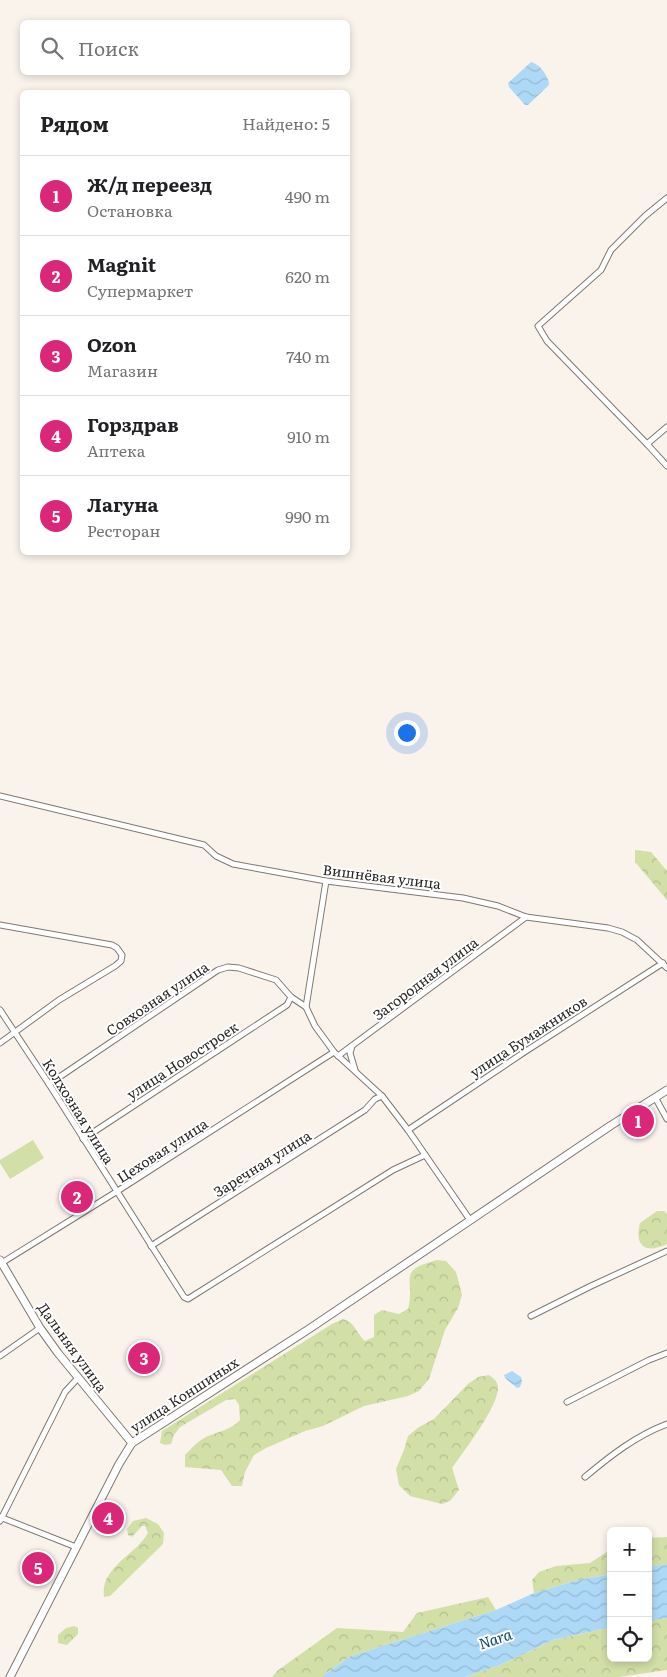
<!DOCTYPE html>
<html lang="ru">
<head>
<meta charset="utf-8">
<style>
	:root { --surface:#fff; --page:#f6f6f6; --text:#202124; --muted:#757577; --line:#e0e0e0; --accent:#db2777 }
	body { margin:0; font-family:Literata,serif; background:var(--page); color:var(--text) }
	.controls { position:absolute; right:15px; bottom:15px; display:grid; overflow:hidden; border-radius:8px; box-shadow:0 2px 8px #0003 }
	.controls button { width:45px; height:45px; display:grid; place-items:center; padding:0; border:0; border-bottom:1px solid var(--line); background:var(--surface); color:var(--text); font:25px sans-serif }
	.you { position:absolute; left:406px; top:732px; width:18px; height:18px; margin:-12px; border:4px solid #fff; border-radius:50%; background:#1a73e8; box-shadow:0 0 0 8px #1a73e833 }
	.badge { display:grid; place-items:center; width:32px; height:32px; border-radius:50%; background:var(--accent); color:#fff; font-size:16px; font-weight:700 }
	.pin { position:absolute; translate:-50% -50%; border:2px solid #fff; box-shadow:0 1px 5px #0006 }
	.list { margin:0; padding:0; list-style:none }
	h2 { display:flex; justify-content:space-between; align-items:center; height:65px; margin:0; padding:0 20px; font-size:21px }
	h2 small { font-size:16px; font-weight:400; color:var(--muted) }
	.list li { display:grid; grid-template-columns:32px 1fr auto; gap:15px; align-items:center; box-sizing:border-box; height:80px; padding:0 20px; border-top:1px solid var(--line) }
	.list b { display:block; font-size:19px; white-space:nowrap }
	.list p { margin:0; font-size:16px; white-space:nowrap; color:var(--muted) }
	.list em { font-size:16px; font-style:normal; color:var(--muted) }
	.icon { flex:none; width:28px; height:28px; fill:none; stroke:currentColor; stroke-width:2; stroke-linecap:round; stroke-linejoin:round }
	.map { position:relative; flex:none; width:667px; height:1677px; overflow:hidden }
	.search { position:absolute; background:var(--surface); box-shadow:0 2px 8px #0003; left:20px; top:20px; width:330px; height:55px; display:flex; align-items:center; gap:12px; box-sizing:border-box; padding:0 18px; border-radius:8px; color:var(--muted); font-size:19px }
	.panel { position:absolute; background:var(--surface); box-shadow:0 2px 8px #0003; left:20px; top:90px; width:330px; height:465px; border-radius:8px }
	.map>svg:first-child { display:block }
</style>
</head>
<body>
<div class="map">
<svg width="667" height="1677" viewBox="0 0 667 1677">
	<defs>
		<pattern id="forest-crowns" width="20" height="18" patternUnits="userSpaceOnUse" patternTransform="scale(1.25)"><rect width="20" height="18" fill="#d2dfa7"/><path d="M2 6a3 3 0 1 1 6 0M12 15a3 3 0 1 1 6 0" fill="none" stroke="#b4bf90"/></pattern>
		<pattern id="water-waves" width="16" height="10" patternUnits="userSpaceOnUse" patternTransform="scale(1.25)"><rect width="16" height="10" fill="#aed9f6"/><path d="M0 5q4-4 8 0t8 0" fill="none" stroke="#96bad3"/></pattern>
	</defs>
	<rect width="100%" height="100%" fill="#faf3ec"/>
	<g fill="url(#forest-crowns)">
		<path d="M635 850 651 852 667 871V900L635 862Z"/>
		<path d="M657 1211H664L667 1214V1244C646 1254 634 1247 640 1223Z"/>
		<path d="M437 1260 446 1261 456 1272 462 1295 458 1308 445 1330 429 1379 419 1391 408 1396 364 1406 323 1426 305 1431 266 1448 254 1455 245 1472 242 1486H232L221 1470 185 1467V1455C191 1449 197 1442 204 1438 217 1431 228 1432 240 1420L239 1405 235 1399 226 1400 180 1427 174 1435 171 1444 165 1445 160 1443 162 1431 332 1324 343 1319C355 1322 356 1333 365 1341L374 1337V1315L382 1310 399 1314 408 1309C416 1279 395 1271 437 1260Z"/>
		<path d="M489 1375C493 1378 498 1382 498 1387 499 1406 463 1452 452 1468L459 1490 450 1501 442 1504 410 1496 399 1485 396 1469 404 1450 408 1436 419 1427 434 1419 468 1384 478 1377Z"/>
		<path d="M146 1518 158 1524 164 1533 163 1544 110 1596 104 1597C100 1567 135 1556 148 1533L145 1526H142L132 1537 128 1535 127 1529 133 1521Z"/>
		<path d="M667 1537V1564L648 1567V1538Z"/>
		<path d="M611 1549V1574L578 1580 534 1593 532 1580 539 1572 556 1566 590 1563Z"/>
		<path d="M488 1597 496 1610 351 1656 321 1677H272L277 1671 337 1628 403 1632 417 1613Z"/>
		<path d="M667 1618V1670L619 1677H465L500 1665 553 1640 611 1627V1658H648V1621Z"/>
		<path d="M74 1626 78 1628V1634L67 1645 58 1643V1635L66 1628Z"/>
	</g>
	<path fill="#d2dfa7" d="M33 1140 44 1158 10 1179 0 1163V1160Z"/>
	<g fill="url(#water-waves)">
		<path d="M531 62C540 64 549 77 549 85L528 105H525L509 87 508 83Z"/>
		<path d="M512 1371 521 1377 522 1382 520 1387 517 1388 505 1378 504 1375Z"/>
		<path d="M667 1564V1618L648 1621V1567Z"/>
		<path d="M611 1574V1627L553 1640 500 1665 465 1677H321L351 1656 496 1610 534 1593 578 1580Z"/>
	</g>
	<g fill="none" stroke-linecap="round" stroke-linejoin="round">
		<defs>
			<g id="street">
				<path d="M667 427 647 444 667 466"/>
				<path d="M647 444 547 341 538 326 601 270 611 250 645 216 667 198"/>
				<path d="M0 796 204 845 216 856 233 864 326 881 463 898 498 906 526 917 608 928 622 932 637 940 667 968"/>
				<path d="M0 925 112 945 117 948 122 955 121 961 115 966 59 1000 0 1043"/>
				<path d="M306 1007 326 881"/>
				<path d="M0 1010 49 1084 184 1297 188 1299 393 1170 425 1155"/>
				<path d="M352 1046 350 1053 355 1070"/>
				<path d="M338 1056 526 917"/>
				<path d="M49 1084 218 970 228 967 239 968 276 980 291 997 306 1007 315 1026 334 1052 382 1096 408 1130 470 1220"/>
				<path d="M655 1097 667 1119"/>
				<path d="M408 1130 526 1051 663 963"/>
				<path d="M83 1139 287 1005 291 997"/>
				<path d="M151 1246 365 1110 375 1099 382 1096"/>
				<path d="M0 1264 116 1192 334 1052"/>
				<path d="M531 1316 591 1286 667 1251"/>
				<path d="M0 1356 40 1328"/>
				<path d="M567 1402 649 1360 667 1353"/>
				<path d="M585 1477C610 1456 637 1435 667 1424"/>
				<path d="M0 1517 76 1547"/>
				<path d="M0 1521 65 1392 78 1378"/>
			</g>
			<g id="secondary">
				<path d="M0 1260 40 1328 58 1353 132 1443"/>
				<path d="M10 1677 119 1464 132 1443 309 1329 610 1126 667 1090"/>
			</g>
		</defs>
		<use href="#street" stroke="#7e7872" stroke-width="7"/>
		<use href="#secondary" stroke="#7e7872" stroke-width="9"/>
		<use href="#street" stroke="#fff" stroke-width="5"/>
		<use href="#secondary" stroke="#fff" stroke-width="7"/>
	</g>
	<g text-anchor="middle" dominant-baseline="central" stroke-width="4" stroke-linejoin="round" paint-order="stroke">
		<g font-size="14" fill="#292724" stroke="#fff">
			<text transform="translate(382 876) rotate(7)">Вишнёвая улица</text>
			<text transform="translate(425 978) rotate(-37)">Загородная улица</text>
			<text transform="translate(157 998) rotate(-34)">Совхозная улица</text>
			<text transform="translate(528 1036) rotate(-33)">улица Бумажников</text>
			<text transform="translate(182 1060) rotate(-33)">улица Новостроек</text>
			<text transform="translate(79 1111) rotate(58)">Колхозная улица</text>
			<text transform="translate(162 1150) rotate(-33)">Цеховая улица</text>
			<text transform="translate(262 1163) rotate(-32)">Заречная улица</text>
			<text transform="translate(73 1347) rotate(54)">Дальняя улица</text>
			<text transform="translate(184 1394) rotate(-33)">улица Коншиных</text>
		</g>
		<g font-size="15" font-style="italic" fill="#0e4968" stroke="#fff">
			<text transform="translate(495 1638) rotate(-19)">Nara</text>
		</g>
	</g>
</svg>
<div class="controls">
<button>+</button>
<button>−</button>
<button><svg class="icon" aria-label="locate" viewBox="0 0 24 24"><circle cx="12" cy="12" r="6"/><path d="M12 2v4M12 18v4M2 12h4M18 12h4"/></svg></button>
</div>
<div class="you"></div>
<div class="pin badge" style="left:638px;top:1121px">1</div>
<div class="pin badge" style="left:77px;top:1197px">2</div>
<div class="pin badge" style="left:144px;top:1358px">3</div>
<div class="pin badge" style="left:108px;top:1518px">4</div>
<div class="pin badge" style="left:38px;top:1568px">5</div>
<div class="search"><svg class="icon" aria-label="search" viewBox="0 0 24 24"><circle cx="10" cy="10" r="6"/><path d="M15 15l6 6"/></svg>Поиск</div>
<section class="panel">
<h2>Рядом<small>Найдено: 5</small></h2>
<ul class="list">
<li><span class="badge">1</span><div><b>Ж/д переезд</b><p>Остановка</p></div><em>490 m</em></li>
<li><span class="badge">2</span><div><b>Magnit</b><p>Супермаркет</p></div><em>620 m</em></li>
<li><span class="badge">3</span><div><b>Ozon</b><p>Магазин</p></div><em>740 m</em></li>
<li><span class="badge">4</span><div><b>Горздрав</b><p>Аптека</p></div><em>910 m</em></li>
<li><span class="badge">5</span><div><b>Лагуна</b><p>Ресторан</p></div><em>990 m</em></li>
</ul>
</section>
</div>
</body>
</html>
